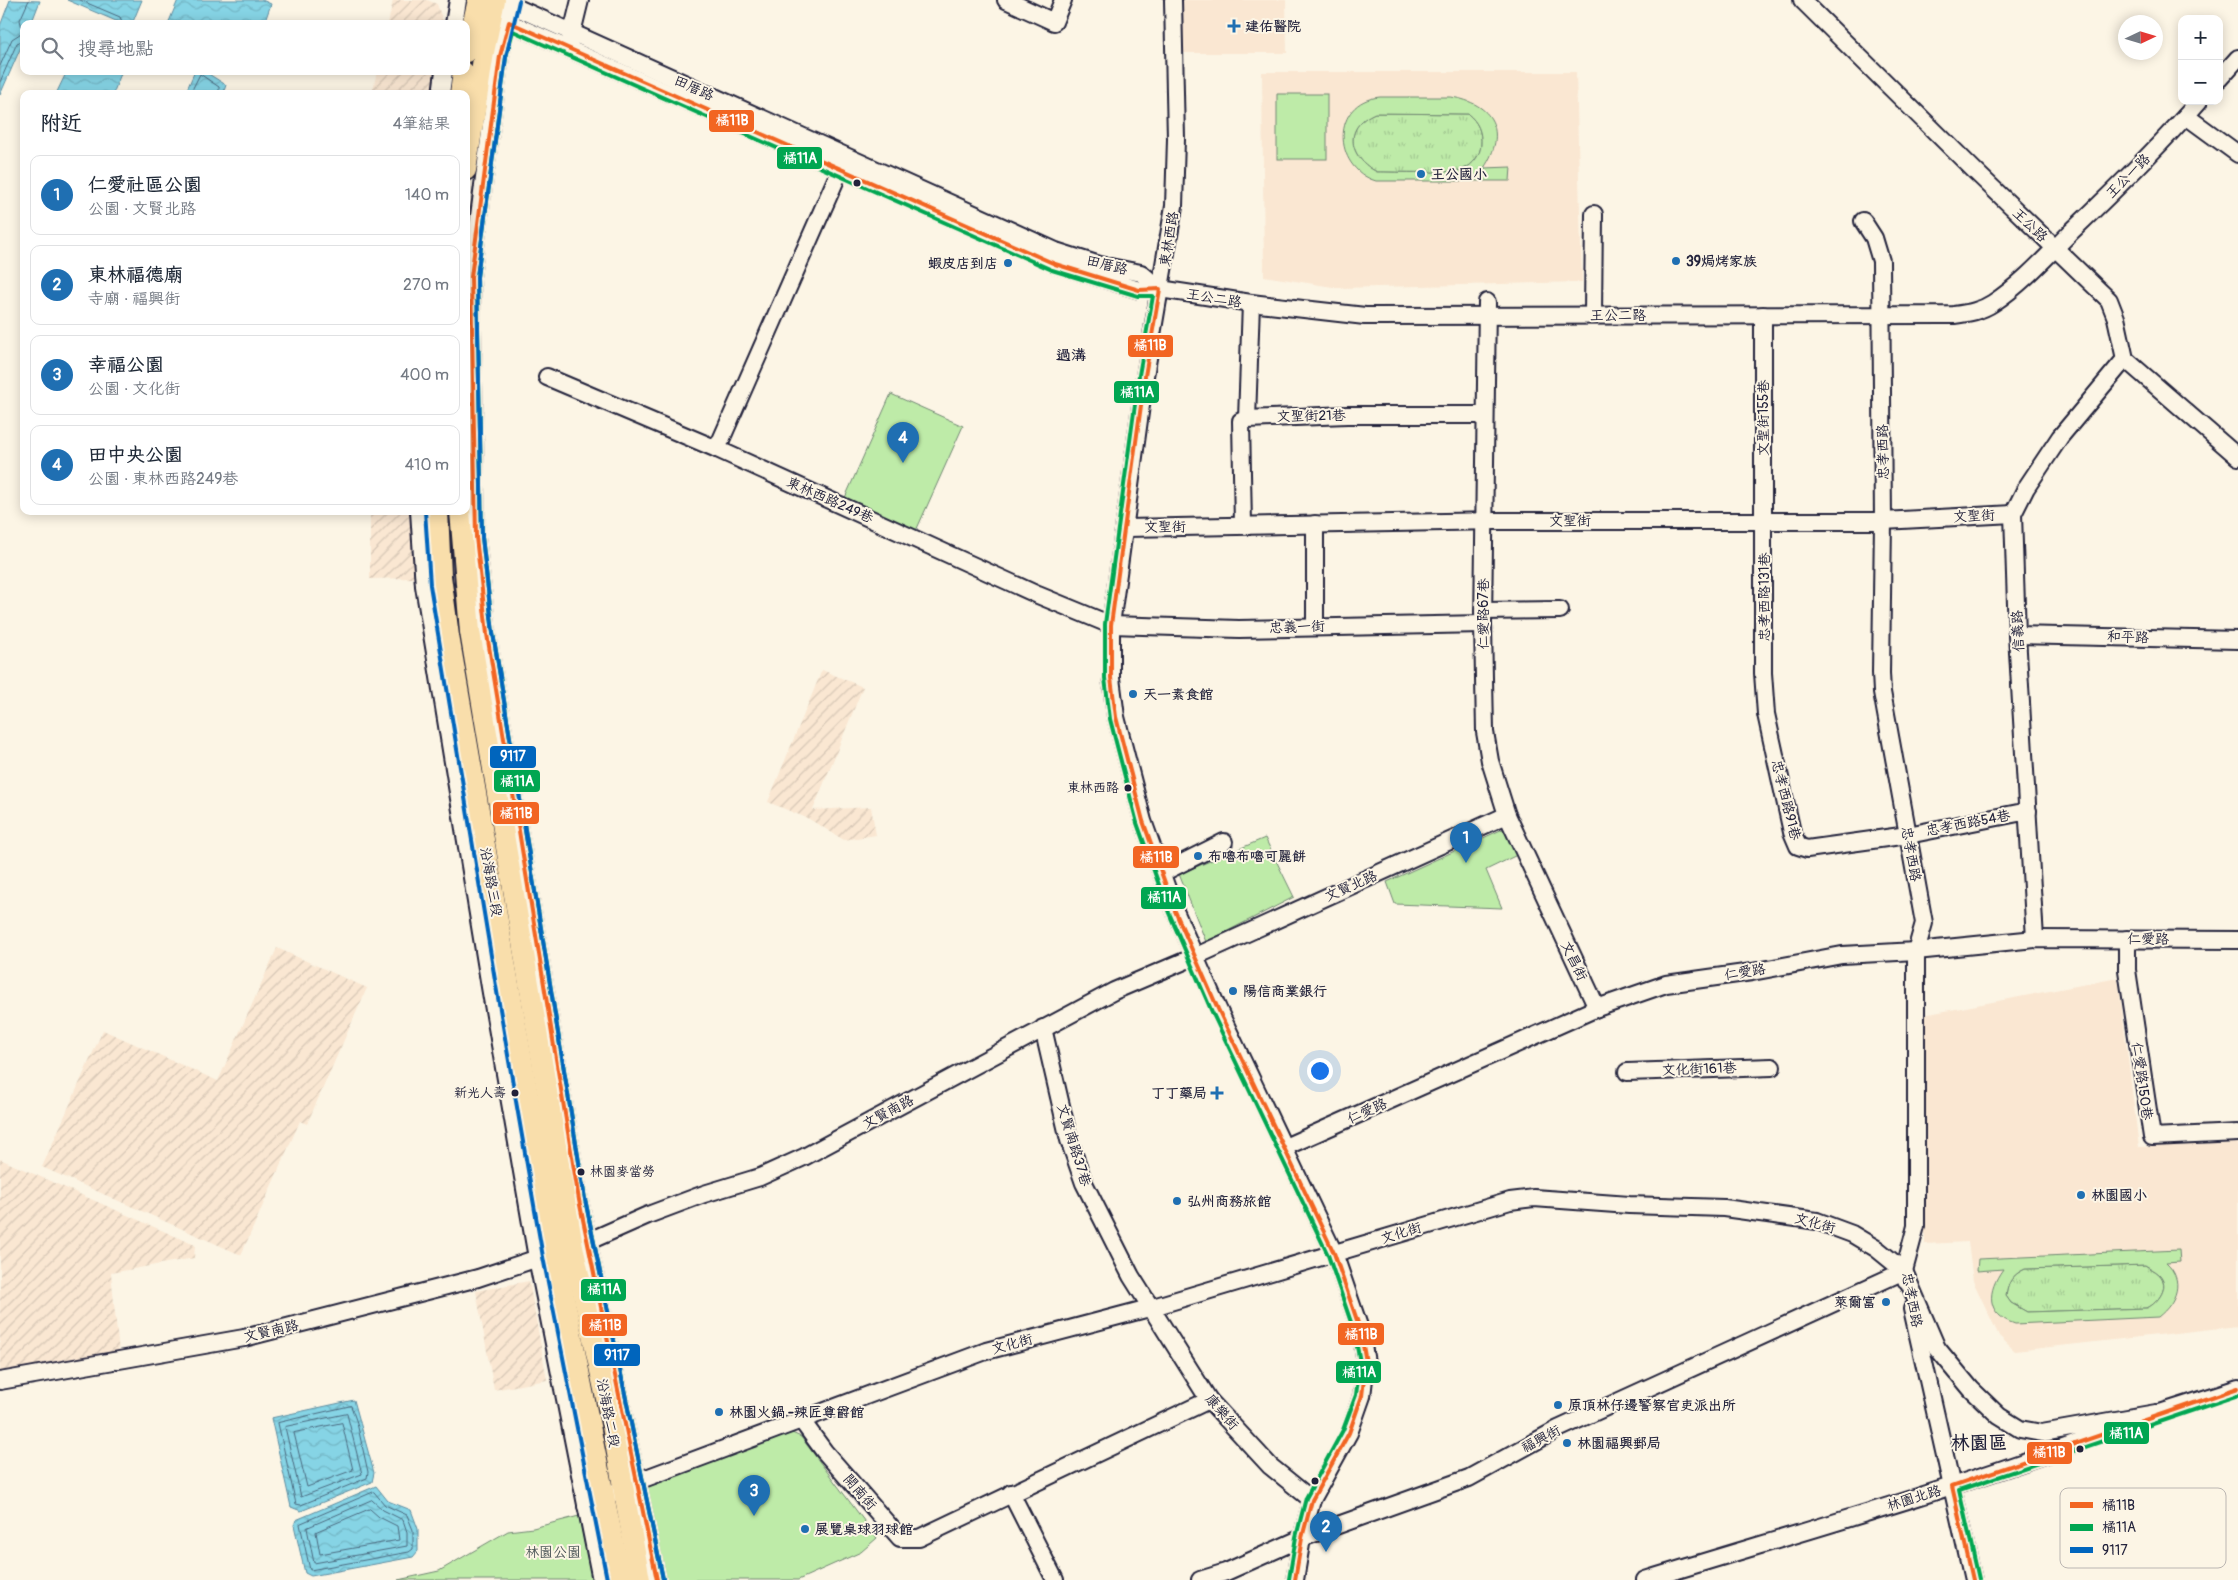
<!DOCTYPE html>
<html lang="zh-TW">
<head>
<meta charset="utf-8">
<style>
	:root { --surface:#fff; --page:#f6f6f7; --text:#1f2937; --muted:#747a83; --line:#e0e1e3; --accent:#1f6fb2 }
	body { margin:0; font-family:Pangolin,"LXGW WenKai TC",sans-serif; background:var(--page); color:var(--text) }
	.controls { position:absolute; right:15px; top:15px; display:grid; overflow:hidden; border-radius:10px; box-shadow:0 2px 12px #0003 }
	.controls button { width:45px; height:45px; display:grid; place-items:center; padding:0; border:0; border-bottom:1px solid var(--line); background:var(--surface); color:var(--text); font:25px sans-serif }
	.compass { position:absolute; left:2118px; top:15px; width:45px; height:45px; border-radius:50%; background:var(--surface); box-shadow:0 2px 12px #0003; rotate:86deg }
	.you { position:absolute; left:1319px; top:1070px; width:18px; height:18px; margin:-12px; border:4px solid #fff; border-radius:50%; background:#1a73e8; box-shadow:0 0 0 8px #1a73e833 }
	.badge { display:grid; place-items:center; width:32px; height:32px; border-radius:50%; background:var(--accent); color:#fff; font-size:16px; font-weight:700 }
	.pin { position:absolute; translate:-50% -41px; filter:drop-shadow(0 1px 2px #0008) }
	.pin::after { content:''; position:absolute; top:26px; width:18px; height:15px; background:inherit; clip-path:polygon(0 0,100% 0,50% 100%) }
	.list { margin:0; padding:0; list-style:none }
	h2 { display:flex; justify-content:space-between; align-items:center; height:65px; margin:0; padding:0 20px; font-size:21px }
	h2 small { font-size:16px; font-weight:400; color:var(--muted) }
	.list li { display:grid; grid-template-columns:32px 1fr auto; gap:15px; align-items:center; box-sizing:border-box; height:80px; margin:0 10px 10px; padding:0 10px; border:1px solid var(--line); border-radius:10px }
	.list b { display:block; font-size:19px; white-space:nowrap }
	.list p { margin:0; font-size:16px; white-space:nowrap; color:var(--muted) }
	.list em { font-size:16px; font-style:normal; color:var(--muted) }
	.icon { flex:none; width:28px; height:28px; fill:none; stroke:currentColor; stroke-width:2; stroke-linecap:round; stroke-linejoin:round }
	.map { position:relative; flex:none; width:2238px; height:1580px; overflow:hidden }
	.search { position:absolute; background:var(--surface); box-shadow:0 2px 12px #0003; left:20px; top:20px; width:450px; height:55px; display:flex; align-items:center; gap:12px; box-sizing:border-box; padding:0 18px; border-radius:10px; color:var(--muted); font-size:19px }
	.panel { position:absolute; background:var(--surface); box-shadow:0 2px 12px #0003; left:20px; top:90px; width:450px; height:425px; border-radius:10px }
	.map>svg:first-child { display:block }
</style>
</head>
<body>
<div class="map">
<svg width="2238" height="1580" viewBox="0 0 2238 1580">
	<defs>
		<pattern id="industrial-furrows" width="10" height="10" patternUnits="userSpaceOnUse" patternTransform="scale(1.25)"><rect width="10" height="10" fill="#fae7d2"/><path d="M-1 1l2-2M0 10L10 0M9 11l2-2" fill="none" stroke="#d6c6b5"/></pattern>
		<pattern id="grass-tufts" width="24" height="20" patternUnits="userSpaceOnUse" patternTransform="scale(1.25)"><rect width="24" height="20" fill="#beeba8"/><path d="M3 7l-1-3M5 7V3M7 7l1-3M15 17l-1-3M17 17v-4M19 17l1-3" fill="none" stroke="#a3c992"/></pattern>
		<pattern id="water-waves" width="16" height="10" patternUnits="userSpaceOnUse" patternTransform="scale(1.25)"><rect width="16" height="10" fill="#86d4e5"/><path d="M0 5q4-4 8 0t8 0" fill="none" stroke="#73b6c5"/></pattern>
	</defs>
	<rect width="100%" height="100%" fill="#fcf5e5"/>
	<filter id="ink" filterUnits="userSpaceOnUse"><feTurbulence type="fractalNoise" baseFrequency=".02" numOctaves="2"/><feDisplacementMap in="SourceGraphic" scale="10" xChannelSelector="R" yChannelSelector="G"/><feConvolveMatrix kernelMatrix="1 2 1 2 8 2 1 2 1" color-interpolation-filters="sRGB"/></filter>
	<g filter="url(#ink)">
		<g fill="#fae7d2">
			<path d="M1182 0H1286L1287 53H1182Z"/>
			<path d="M1262 72H1576L1582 282 1339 288 1264 276Z"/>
			<path d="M2118 978 2139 1147 2238 1143V1326L2015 1351 1999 1336 1973 1281 1968 1242 1925 1244 1924 1015Z"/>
		</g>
		<g fill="url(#industrial-furrows)">
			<path d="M393 0H427L437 4 444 24H388Z"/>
			<path d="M377 71H435L431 94H372Z"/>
			<path d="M370 511H413L414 578 370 579Z"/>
			<path d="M822 670 863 687 813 810 871 807 876 835 844 840 809 819 768 802Z"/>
			<path d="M277 948 367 988 307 1124 300 1121 241 1255 42 1167 103 1030 218 1081Z"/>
			<path d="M0 1159 195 1245 194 1258 111 1273 120 1362 0 1381Z"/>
			<path d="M529 1281 547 1380 494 1390 476 1291Z"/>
		</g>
		<g fill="url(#grass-tufts)" stroke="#708672">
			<path d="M1375 113 1468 114C1478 122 1482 132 1481 145 1480 155 1474 164 1464 169 1453 174 1393 172 1377 172 1349 158 1342 127 1375 113Z"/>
			<path d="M2145 1265C2149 1268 2155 1270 2159 1274 2171 1286 2158 1303 2147 1308L2027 1312 2011 1303 2006 1296C2008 1282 2012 1275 2025 1269Z"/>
		</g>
		<g fill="#beeba8" stroke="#708672" fill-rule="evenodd">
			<rect x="1277" y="94" width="50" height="65"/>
			<path d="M1451 97C1493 103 1508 132 1484 168L1511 167 1510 181H1376C1332 168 1331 101 1380 97ZM1375 113 1468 114C1478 122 1482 132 1481 145 1480 155 1474 164 1464 169 1453 174 1393 172 1377 172 1349 158 1342 127 1375 113Z"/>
			<path d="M891 394 963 426 915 533 844 500Z"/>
			<path d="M1505 828 1517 855 1486 870 1502 908 1395 904 1387 882Z"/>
			<path d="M1265 838 1294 897 1206 942 1179 874Z"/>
			<path d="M2179 1250 2180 1262 2166 1263C2185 1280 2177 1302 2158 1317L2015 1324C1985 1314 1987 1291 2003 1269L1977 1271 1978 1259ZM2145 1265C2150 1268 2156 1271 2159 1274 2171 1286 2158 1303 2147 1308L2027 1312 2011 1303 2006 1296C2008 1282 2012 1275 2025 1269Z"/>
			<path d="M790 1432 801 1437 877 1538 861 1552 798 1580H662L646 1487Z"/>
			<path d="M579 1516 592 1580H398L439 1571 508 1531 533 1528Z"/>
		</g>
		<g fill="url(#water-waves)" stroke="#5e8da1">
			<path d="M10 0 40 1 31 24H24V40L0 95V26Z"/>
			<path d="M67 0H142L132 24H123Z"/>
			<path d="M178 0H262L271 4 264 24H168Z"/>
			<path d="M67 71H122L113 94H56Z"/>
			<path d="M195 71H204L226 85 223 94H185Z"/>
			<path d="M354 1400 374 1473 372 1482 301 1511 291 1507 271 1418Z"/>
			<path d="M376 1486 388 1501 411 1510 418 1529V1551L413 1557 311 1576 305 1573 294 1525 296 1520Z"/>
		</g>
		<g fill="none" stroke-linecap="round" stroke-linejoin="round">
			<g stroke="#4a697f" stroke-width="1">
				<path d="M80 0 120 17 123 24"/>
				<path d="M0 66 12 39 23 32 20 20 29 0"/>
				<path d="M0 82 17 43 24 40"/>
				<path d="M190 94 200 74 219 87V94"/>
				<path d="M351 1406 357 1423 368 1472 367 1478 301 1505 296 1504 278 1423Z"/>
				<path d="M347 1414 362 1474 301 1497 285 1427Z"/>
				<path d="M342 1423 353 1470 307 1487 294 1433Z"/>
				<path d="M374 1492 385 1505 407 1515 413 1530V1549L409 1552 310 1570 300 1524Z"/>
				<path d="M372 1500 383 1510 403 1520 407 1532V1546L314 1563 307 1528Z"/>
				<path d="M370 1509 379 1517 397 1526 399 1540 320 1554 316 1532Z"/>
			</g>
			<defs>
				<g id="minor">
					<path d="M513 0 500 56 471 277 476 537 487 634 579 1200 657 1580"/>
					<path d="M1006 0 1054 22 1063 0"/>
					<path d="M1173 0 1176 139 1174 206 1145 376 1111 625V678L1116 717 1143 821 1175 911 1218 1009 1334 1253 1360 1329 1366 1362 1362 1396 1349 1433 1312 1500 1302 1538 1295 1580"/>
					<path d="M1802 0 1976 172 2109 300 2116 318 2125 359 2238 457"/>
					<path d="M502 1 1056 251 1100 265 1141 273 1160 289"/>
					<path d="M481 10 1055 264 1139 290 1160 289 1251 303 1365 316 1954 315C1969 313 1981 311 1993 303 2022 284 2047 256 2072 231 2116 189 2159 147 2199 101"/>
					<path d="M454 24 458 0"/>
					<path d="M570 41 580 0"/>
					<path d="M2219 79 2238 58"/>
					<path d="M441 94 444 71"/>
					<path d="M2186 116 2238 154"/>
					<path d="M1863 221 1874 238 1881 261 1883 521 1881 673 1882 692 1924 923 1916 951V1226L1904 1271 1906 1280"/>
					<path d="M1487 302 1483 624 1485 732 1490 761 1507 815 1597 1008"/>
					<path d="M1593 315 1594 214"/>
					<path d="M1763 315V673L1766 714 1792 832 1798 846 1807 849 1908 835 2028 811"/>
					<path d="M547 377 717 449 1038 595 1111 625 1239 629 1483 624"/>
					<path d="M1247 419 1251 303"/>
					<path d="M717 449 844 161"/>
					<path d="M419 511 424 586 490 987 537 1258 601 1580"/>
					<path d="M1315 524V626"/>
					<path d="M1243 525 1241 421 1247 419 1347 415H1485"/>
					<path d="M1126 528 1496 521H1883L2013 514"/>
					<path d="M1483 611 1560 610"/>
					<path d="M2017 635 2238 640"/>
					<path d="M1162 873 1224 842"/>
					<path d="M2035 939 2017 635 2013 514 2026 488 2060 437 2125 359"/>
					<path d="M2127 939V970L2152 1137 2238 1133"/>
					<path d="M1043 1028 1069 1140 1084 1183 1131 1276 1209 1400 1270 1466 1312 1500"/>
					<path d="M1627 1072 1772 1067"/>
					<path d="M1285 1147 1597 1008 1666 984 1752 972 1842 955 1916 951 2035 939 2238 940"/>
					<path d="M1912 1309 1973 1580"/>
					<path d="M0 1381 244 1338 478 1278 589 1241 648 1215 704 1194 760 1177 804 1157 1114 991 1194 957 1507 815"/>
					<path d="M2147 1417 2238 1388"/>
					<path d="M802 1421 824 1451 900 1538H919L1209 1400"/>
					<path d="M1011 1493 1055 1580"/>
					<path d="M586 1506 638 1481 986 1351 1153 1307 1510 1201 1534 1198 1629 1205 1724 1208 1817 1221 1852 1234 1877 1249 1904 1271 1937 1348 1971 1389 1999 1416 2020 1429 2042 1433 2156 1413"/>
					<path d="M1200 1580 1226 1572 1302 1538 1469 1478 1558 1429 1904 1271"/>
					<path d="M1645 1580C1804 1531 1964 1487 2120 1427"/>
				</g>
				<g id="major">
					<path d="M466 52 478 0"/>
					<path d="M460 94 463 71"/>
					<path d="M466 170 484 52 495 0"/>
					<path d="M438 511 441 576 449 636 555 1252 621 1580"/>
					<path d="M460 511 470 632 573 1247 612 1426 640 1580"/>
				</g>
			</defs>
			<use href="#minor" stroke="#22223b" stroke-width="20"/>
			<use href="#major" stroke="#22223b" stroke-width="24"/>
			<use href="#minor" stroke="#fcf5e5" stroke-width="16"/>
			<use href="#major" stroke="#f9deab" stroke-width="20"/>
			<defs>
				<g id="bus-1">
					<path d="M657 1580 579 1200 487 634 476 537 471 277 500 56 509 22 1055 264 1139 290 1160 289 1145 376 1111 625V678L1116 717 1143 821 1175 911 1218 1009 1334 1253 1360 1329 1366 1362 1362 1396 1349 1433 1312 1500 1302 1538 1295 1580"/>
					<path d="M1973 1580 1952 1486 2238 1388"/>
				</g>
				<g id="bus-2">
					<path d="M663 1579 585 1199 493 633 482 537 477 277 506 57 513 31 1052 270 1138 296H1153L1139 375 1105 624V678L1110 719 1137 823 1169 913 1212 1012 1328 1255 1354 1331 1360 1362 1356 1395 1343 1430 1306 1498 1296 1537 1289 1579"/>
					<path d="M1979 1579 1959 1490 2238 1395"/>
				</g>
				<g id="bus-3">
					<path d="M519 1 506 57 477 277 482 537 493 633 585 1199 663 1579"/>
					<path d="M425 511 430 585 496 986 543 1257 607 1579"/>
				</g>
			</defs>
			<use href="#bus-1" stroke="#fcf5e5" stroke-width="8"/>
			<use href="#bus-2" stroke="#fcf5e5" stroke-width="8"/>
			<use href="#bus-3" stroke="#fcf5e5" stroke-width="8"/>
			<use href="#bus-1" stroke="#f26522" stroke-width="4"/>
			<use href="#bus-2" stroke="#00a651" stroke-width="4"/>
			<use href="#bus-3" stroke="#0065bd" stroke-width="4"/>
		</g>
	</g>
	<g fill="#1f6fb2" stroke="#fcf5e5" stroke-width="2">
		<path d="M1231.5 18.5h5v5h5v5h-5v5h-5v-5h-5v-5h5z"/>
		<circle cx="1421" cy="174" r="5"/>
		<circle cx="1676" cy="261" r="5"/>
		<circle cx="1008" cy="263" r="5"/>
		<circle cx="1133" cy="694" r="5"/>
		<circle cx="1198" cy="856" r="5"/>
		<circle cx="1233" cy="991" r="5"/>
		<path d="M1214.5 1085.5h5v5h5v5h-5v5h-5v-5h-5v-5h5z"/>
		<circle cx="2081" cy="1195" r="5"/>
		<circle cx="1177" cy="1201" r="5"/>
		<circle cx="1886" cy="1302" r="5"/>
		<circle cx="1558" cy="1405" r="5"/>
		<circle cx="719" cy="1412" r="5"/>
		<circle cx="1567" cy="1443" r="5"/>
		<circle cx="805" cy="1529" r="5"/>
	</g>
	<g fill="#22223b" stroke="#fcf5e5" stroke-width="2">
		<circle cx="857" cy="183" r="4.5"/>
		<circle cx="1128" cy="788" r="4.5"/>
		<circle cx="515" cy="1093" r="4.5"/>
		<circle cx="581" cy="1172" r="4.5"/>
		<circle cx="2080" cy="1449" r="4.5"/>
		<circle cx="1315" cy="1481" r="4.5"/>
	</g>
	<g text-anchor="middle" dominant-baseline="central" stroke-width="4" stroke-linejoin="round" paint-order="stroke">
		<g font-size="13" fill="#22223b" stroke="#fcf5e5" text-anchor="end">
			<text x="1119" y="788">東林西路</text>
			<text x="506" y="1093">新光人壽</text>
			<text x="590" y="1172" text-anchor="start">林園麥當勞</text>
		</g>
		<g font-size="14" font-weight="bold" fill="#22223b" stroke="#fcf5e5" text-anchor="start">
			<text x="1245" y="26">建佑醫院</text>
			<text x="1431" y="174">王公國小</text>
			<text x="1686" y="261">39焗烤家族</text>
			<text x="998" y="263" text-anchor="end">蝦皮店到店</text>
			<text x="1143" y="694">天一素食館</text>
			<text x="1208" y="856">布嚕布嚕可麗餅</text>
			<text x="1243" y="991">陽信商業銀行</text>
			<text x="1207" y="1093" text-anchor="end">丁丁藥局</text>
			<text x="2091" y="1195">林園國小</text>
			<text x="1187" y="1201">弘州商務旅館</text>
			<text x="1876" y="1302" text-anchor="end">萊爾富</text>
			<text x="1568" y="1405">原頂林仔邊警察官吏派出所</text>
			<text x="729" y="1412">林園火鍋 -辣匠尊爵館</text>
			<text x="1577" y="1443">林園福興郵局</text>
			<text x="815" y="1529">展覽桌球羽球館</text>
		</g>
		<g font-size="14" fill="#22223b" stroke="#fcf5e5">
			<text transform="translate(694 88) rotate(24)">田厝路</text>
			<text transform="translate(2128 176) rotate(-45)">王公一路</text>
			<text transform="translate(2030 225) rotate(44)">王公路</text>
			<text transform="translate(1169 239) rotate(-81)">東林西路</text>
			<text transform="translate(1107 265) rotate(14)">田厝路</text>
			<text transform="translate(1214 298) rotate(9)">王公二路</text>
			<text x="1618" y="315">王公二路</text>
			<text transform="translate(1311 416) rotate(-1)">文聖街21巷</text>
			<text transform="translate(1763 418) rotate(-90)">文聖街155巷</text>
			<text transform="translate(1883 452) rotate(-91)">忠孝西路</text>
			<text transform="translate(830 500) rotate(24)">東林西路249巷</text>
			<text transform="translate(1974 516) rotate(-3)">文聖街</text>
			<text transform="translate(1570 521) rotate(-1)">文聖街</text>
			<text transform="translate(1165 527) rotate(-1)">文聖街</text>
			<text transform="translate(1764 597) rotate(-90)">忠孝西路131巷</text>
			<text transform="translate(1483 614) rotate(-90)">仁愛路67巷</text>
			<text transform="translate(1297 627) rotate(-2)">忠義一街</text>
			<text transform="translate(2018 631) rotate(-93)">信義路</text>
			<text transform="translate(2128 637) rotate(2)">和平路</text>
			<text transform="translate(1786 800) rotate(76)">忠孝西路91巷</text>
			<text transform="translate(1968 823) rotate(-11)">忠孝西路54巷</text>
			<text transform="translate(1911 854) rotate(80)">忠孝西路</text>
			<text transform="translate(491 882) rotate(80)">沿海路三段</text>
			<text transform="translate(1351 886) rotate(-24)">文賢北路</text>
			<text transform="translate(2148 939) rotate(1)">仁愛路</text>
			<text transform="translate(1574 961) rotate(64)">文昌街</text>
			<text transform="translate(1745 972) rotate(-9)">仁愛路</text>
			<text transform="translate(1699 1069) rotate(-2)">文化街161巷</text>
			<text transform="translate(2142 1081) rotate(82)">仁愛路150巷</text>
			<text transform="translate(1367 1111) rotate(-24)">仁愛路</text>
			<text transform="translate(888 1112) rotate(-28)">文賢南路</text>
			<text transform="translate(1074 1145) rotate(73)">文賢南路37巷</text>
			<text transform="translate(1815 1223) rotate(15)">文化街</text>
			<text transform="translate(1401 1233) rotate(-17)">文化街</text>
			<text transform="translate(1912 1300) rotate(79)">忠孝西路</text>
			<text transform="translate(271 1331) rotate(-13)">文賢南路</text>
			<text transform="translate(1012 1344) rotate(-15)">文化街</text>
			<text transform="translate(1222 1412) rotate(49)">康樂街</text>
			<text transform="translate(608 1413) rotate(79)">沿海路二段</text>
			<text transform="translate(1541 1439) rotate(-28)">福興街</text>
			<text transform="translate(860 1492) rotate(49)">開南街</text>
			<text transform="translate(1914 1498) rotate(-17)">林園北路</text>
		</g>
		<g font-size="14" fill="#495456" stroke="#fcf5e5">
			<text x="553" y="1552">林園公園</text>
		</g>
		<g font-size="15" font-weight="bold" fill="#22223b" stroke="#fcf5e5">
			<text x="1071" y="355">過溝</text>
		</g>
		<g font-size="19" font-weight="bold" fill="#22223b" stroke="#fcf5e5">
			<text x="1979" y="1443">林園區</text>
		</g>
	</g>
	<rect x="2060" y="1488" width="166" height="80" rx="8" fill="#fcf5e5" stroke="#bbb6b2" stroke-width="1"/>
	<rect x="2070" y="1502" width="23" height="6" fill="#f26522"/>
	<rect x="2070" y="1524" width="23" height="7" fill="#00a651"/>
	<rect x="2070" y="1547" width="23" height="6" fill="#0065bd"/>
	<g font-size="14" fill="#22223b">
		<text x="2102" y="1510">橘11B</text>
		<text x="2102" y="1532">橘11A</text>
		<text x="2102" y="1555">9117</text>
	</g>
	<g stroke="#fcf5e5" stroke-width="2">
		<rect x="708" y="109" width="47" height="24" rx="5" fill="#f26522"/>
		<rect x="776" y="146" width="47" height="24" rx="5" fill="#00a651"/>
		<rect x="1127" y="334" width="47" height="24" rx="5" fill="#f26522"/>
		<rect x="1113" y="380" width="47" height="24" rx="5" fill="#00a651"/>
		<rect x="489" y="745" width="48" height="24" rx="5" fill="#0065bd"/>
		<rect x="493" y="769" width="48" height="24" rx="5" fill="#00a651"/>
		<rect x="492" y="801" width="48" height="24" rx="5" fill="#f26522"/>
		<rect x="1132" y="845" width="48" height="24" rx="5" fill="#f26522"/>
		<rect x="1140" y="886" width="47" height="24" rx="5" fill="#00a651"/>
		<rect x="580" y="1278" width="47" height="24" rx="5" fill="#00a651"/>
		<rect x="581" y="1313" width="47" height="24" rx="5" fill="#f26522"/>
		<rect x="1337" y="1322" width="48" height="24" rx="5" fill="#f26522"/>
		<rect x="593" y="1343" width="48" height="24" rx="5" fill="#0065bd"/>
		<rect x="1335" y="1360" width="47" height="24" rx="5" fill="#00a651"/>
		<rect x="2103" y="1421" width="47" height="24" rx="5" fill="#00a651"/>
		<rect x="2026" y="1441" width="47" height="24" rx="5" fill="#f26522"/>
	</g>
	<g font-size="14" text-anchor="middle" font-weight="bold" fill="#fff">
		<text x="732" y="125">橘11B</text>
		<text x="800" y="163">橘11A</text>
		<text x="1150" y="350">橘11B</text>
		<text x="1137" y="397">橘11A</text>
		<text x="513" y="761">9117</text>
		<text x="517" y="786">橘11A</text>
		<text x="516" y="818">橘11B</text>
		<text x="1156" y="862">橘11B</text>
		<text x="1164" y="902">橘11A</text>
		<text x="604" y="1294">橘11A</text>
		<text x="605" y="1330">橘11B</text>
		<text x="1361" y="1339">橘11B</text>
		<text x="617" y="1360">9117</text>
		<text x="1359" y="1377">橘11A</text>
		<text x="2126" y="1438">橘11A</text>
		<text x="2049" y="1457">橘11B</text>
	</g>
</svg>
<div class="controls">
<button>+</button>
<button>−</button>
</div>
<svg class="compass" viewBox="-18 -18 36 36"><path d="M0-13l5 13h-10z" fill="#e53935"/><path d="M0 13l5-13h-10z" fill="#747a83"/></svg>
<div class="you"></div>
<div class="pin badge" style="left:1466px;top:863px">1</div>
<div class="pin badge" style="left:1326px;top:1552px">2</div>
<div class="pin badge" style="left:754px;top:1516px">3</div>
<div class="pin badge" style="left:903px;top:463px">4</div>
<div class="search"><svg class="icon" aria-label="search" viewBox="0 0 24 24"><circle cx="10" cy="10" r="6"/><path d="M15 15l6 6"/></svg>搜尋地點</div>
<section class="panel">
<h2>附近<small>4筆結果</small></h2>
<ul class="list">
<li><span class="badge">1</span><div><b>仁愛社區公園</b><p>公園 · 文賢北路</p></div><em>140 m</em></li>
<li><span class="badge">2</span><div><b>東林福德廟</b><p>寺廟 · 福興街</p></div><em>270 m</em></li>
<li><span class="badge">3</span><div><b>幸福公園</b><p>公園 · 文化街</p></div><em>400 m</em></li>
<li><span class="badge">4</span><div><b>田中央公園</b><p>公園 · 東林西路249巷</p></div><em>410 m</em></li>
</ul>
</section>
</div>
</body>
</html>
